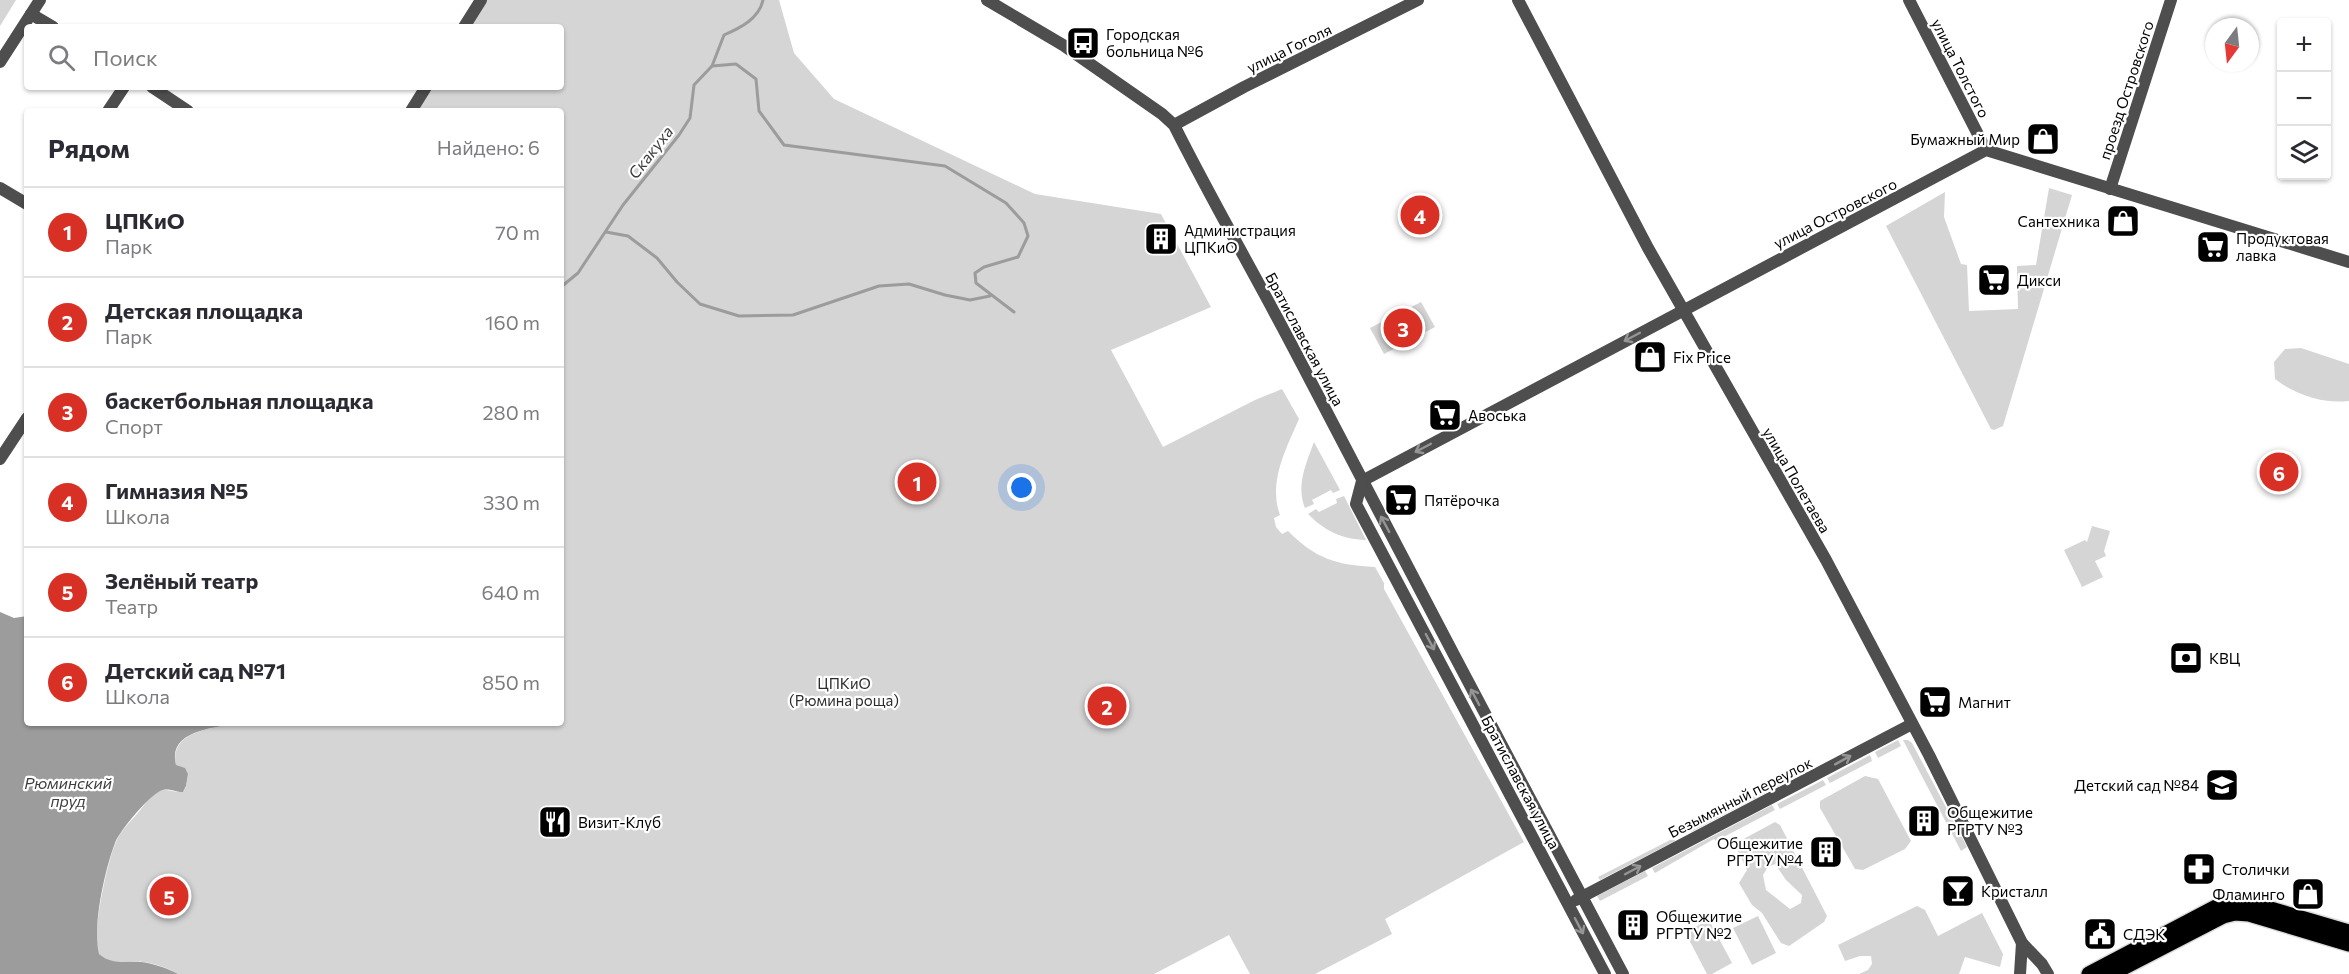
<!DOCTYPE html>
<html lang="ru">
<head>
<meta charset="utf-8">
<style>
	:root { --surface:#fff; --page:#f2f2f3; --text:#2b2b33; --muted:#7c7c81; --line:#e1e1e2; --accent:#d93025 }
	body { margin:0; font-family:Commissioner,sans-serif; background:var(--page); color:var(--text) }
	.controls { position:absolute; right:18px; top:18px; display:grid; overflow:hidden; border-radius:6px; box-shadow:0 2px 4px #0004 }
	.controls button { width:54px; height:54px; display:grid; place-items:center; padding:0; border:0; border-bottom:2px solid var(--line); background:var(--surface); color:var(--text); font:30px sans-serif }
	.compass { position:absolute; left:2205px; top:18px; width:54px; height:54px; border-radius:50%; background:var(--surface); box-shadow:0 2px 4px #0004; rotate:195deg }
	.you { position:absolute; left:1022px; top:488px; width:21px; height:21px; margin:-15px; border:4px solid #fff; border-radius:50%; background:#1a73e8; box-shadow:0 0 0 9px #1a73e833 }
	.badge { display:grid; place-items:center; width:39px; height:39px; border-radius:50%; background:var(--accent); color:#fff; font-size:20px; font-weight:700 }
	.pin { position:absolute; translate:-50% -50%; border:3px solid #fff; box-shadow:0 2px 6px #0006 }
	.list { margin:0; padding:0; list-style:none }
	h2 { display:flex; justify-content:space-between; align-items:center; height:78px; margin:0; padding:0 24px; font-size:26px }
	h2 small { font-size:20px; font-weight:400; color:var(--muted) }
	.list li { display:grid; grid-template-columns:39px 1fr auto; gap:18px; align-items:center; box-sizing:border-box; height:90px; padding:0 24px; border-top:2px solid var(--line) }
	.list b { display:block; font-size:22px; white-space:nowrap }
	.list p { margin:0; font-size:20px; white-space:nowrap; color:var(--muted) }
	.list em { font-size:20px; font-style:normal; color:var(--muted) }
	.icon { flex:none; width:33px; height:33px; fill:none; stroke:currentColor; stroke-width:2; stroke-linecap:round; stroke-linejoin:round }
	.map { position:relative; flex:none; width:2349px; height:974px; overflow:hidden }
	.search { position:absolute; background:var(--surface); box-shadow:0 2px 4px #0004; left:24px; top:24px; width:540px; height:66px; display:flex; align-items:center; gap:15px; box-sizing:border-box; padding:0 21px; border-radius:6px; color:var(--muted); font-size:22px }
	.panel { position:absolute; background:var(--surface); box-shadow:0 2px 4px #0004; left:24px; top:108px; width:540px; height:618px; border-radius:6px }
	.map>svg:first-child { display:block }
</style>
</head>
<body>
<div class="map">
<svg width="2349" height="974" viewBox="0 0 2349 974">
	<rect width="100%" height="100%" fill="#fff"/>
	<g fill="#d5d5d5" fill-rule="evenodd">
		<path d="M0 0H16L0 26Z"/>
		<path d="M485 0H779L794 53 834 99 1035 194 1161 214 1211 307 1111 350 1163 447 1255 400 1282 389 1299 419C1286 449 1268 482 1280 515L1274 518 1276 527 1282 534 1288 531C1316 559 1336 565 1375 567L1384 583V589L1524 842 1385 919 1392 934 1315 974H1250L1229 935 1154 974H178C168 968 154 963 143 962 130 960 108 967 99 954 90 940 108 858 116 842 121 829 133 820 141 809 144 806 146 801 149 798 162 784 170 793 183 792L186 787 188 774 176 766C168 730 215 728 238 723H561V111H414L429 87H561V27H468Z"/>
		<path d="M2049 188 2072 195 2003 426 1994 430 1991 429 1886 226 1945 192 1944 217 1961 264 1967 265 1969 311 2018 309 2017 266 2036 265Z"/>
		<path d="M1421 302 1435 327 1384 354 1370 328Z"/>
		<path d="M2301 348 2349 364V401C2323 404 2295 395 2275 379L2274 362 2285 349Z"/>
		<path d="M1314 442 1340 490 1333 493 1331 490 1312 500 1314 504 1305 508C1296 485 1306 464 1314 442Z"/>
		<path d="M1344 496 1366 540C1341 539 1325 531 1308 514L1316 509 1319 512 1337 503 1336 499Z"/>
		<path d="M2092 526 2110 531 2104 551 2106 556 2095 561 2103 577 2082 587 2064 550 2085 540 2087 542Z"/>
		<path d="M1898 740 1901 746 1878 758 1875 752Z"/>
		<path d="M1903 740H1908L1912 743 1967 847 1961 851Z"/>
		<path d="M1870 755 1872 761 1830 783 1827 778Z"/>
		<path d="M1865 776 1878 779 1911 841 1905 849 1863 870 1855 869 1820 808V801Z"/>
		<path d="M1823 780 1826 785 1780 809 1777 804Z"/>
		<path d="M1782 781 1783 784 1691 832 1690 829Z"/>
		<path d="M1772 805 1775 810 1716 841 1714 839 1655 873 1652 868Z"/>
		<path d="M1775 822 1780 825 1827 916 1824 922 1789 946 1781 943 1762 913 1752 905 1739 883 1747 870 1736 847 1738 842ZM1775 864 1786 880 1802 895 1801 903 1790 909 1766 890 1763 875 1768 867Z"/>
		<path d="M1674 838 1675 841 1600 880 1598 877Z"/>
		<path d="M1645 871 1648 876 1600 901 1597 896Z"/>
		<path d="M1917 906 1925 910 1938 936 1982 913 2003 954 2000 967 1965 957 1959 974H1859L1868 970 1872 964 1871 956H1860L1845 961 1838 945Z"/>
		<path d="M1758 916 1776 953 1752 965 1733 928Z"/>
		<path d="M1709 920 1732 963 1712 974H1707L1685 932Z"/>
	</g>
	<path fill="#9c9c9c" d="M0 612 14 618 27 616V723H238C215 728 167 730 176 765L185 768 188 774 186 786 183 792C174 792 169 787 160 791 148 797 120 830 115 843 105 869 92 927 99 954 111 965 125 961 141 962 152 963 167 968 178 974H0Z"/>
	<g fill="none" stroke-linecap="round" stroke-linejoin="round">
		<g stroke="#9c9c9c" stroke-width="3">
			<path d="M712 66 736 64 756 79 759 111 784 145 945 166 1006 203 1024 223 1028 236 1018 257 984 267 975 273 976 283 1014 312"/>
			<path d="M606 232 628 236 657 258 677 282 700 304 739 316 793 315 879 286 909 284 945 295 970 300 990 296"/>
			<path d="M561 287 578 273 623 205 679 135 690 118 694 85 712 66 724 35C740 28 759 19 763 0"/>
		</g>
		<defs>
			<g id="major">
				<path d="M2089 974 2220 905 2250 903 2349 932"/>
				<path d="M2111 974 2223 916 2235 913 2249 914 2349 944"/>
			</g>
		</defs>
		<use href="#major" stroke="#dbdbdb" stroke-width="18"/>
		<g stroke="#4e4e4e" stroke-width="12">
			<path d="M987 0 1063 45 1162 114 1174 125C1213 203 1257 278 1297 355 1405 562 1513 768 1623 974"/>
			<path d="M1518 0 1648 248 1826 560 1929 755 2022 943 2042 964 2048 974"/>
			<path d="M1909 0 1986 150"/>
			<path d="M31 14 53 27"/>
			<path d="M464 27 481 0"/>
			<path d="M0 62 40 0"/>
			<path d="M152 87 188 111"/>
			<path d="M108 111 124 87"/>
			<path d="M411 111 426 87"/>
			<path d="M1174 125 1244 87 1418 0"/>
			<path d="M0 188 27 204"/>
			<path d="M2110 189 2171 0"/>
			<path d="M0 459 27 418"/>
			<path d="M1362 481 1986 150 2349 262"/>
			<path d="M1362 481 1356 504 1605 974"/>
			<path d="M1576 900 1912 724"/>
			<path d="M2020 974 2022 943"/>
		</g>
		<use href="#major" stroke="#000" stroke-width="15"/>
	</g>
	<defs><path id="oneway-shaft" d="M-6 0H5M1.5-3L5.5 0L1.5 3" fill="none" stroke-width="1.6" stroke-linecap="round" stroke-linejoin="round" transform="scale(1.5)"/></defs>
	<g stroke="#959595">
		<use href="#oneway-shaft" transform="translate(1632 337) rotate(152)"/>
		<use href="#oneway-shaft" transform="translate(1423 448) rotate(152)"/>
		<use href="#oneway-shaft" transform="translate(1385 524) rotate(-118)"/>
		<use href="#oneway-shaft" transform="translate(1430 642) rotate(62)"/>
		<use href="#oneway-shaft" transform="translate(1475 697) rotate(-118)"/>
		<use href="#oneway-shaft" transform="translate(1843 760) rotate(-29)"/>
		<use href="#oneway-shaft" transform="translate(1633 870) rotate(-28)"/>
		<use href="#oneway-shaft" transform="translate(1579 926) rotate(62)"/>
	</g>
	<defs>
		<symbol id="bus-square" viewBox="-11 -11 22 22"><rect x="-9" y="-9" width="18" height="18" rx="4" fill="#000" stroke="#fff"/><path d="M-5-6H5V4H4V6H2V4H-2V6H-4V4H-5ZM-3.5-4V0h7V-4ZM-3.5 1.2v1.5H-2V1.2ZM2 1.2v1.5H3.5V1.2Z" fill="#fff"/></symbol>
		<symbol id="shop-square" viewBox="-11 -11 22 22"><rect x="-9" y="-9" width="18" height="18" rx="4" fill="#000" stroke="#fff"/><path d="M-5-2.5h2.3a2.7 3.5 0 0 1 5.4 0H5L5.5 6h-11ZM-1.5-2.5h3a1.5 2.3 0 0 0-3 0Z" fill="#fff"/></symbol>
		<symbol id="building-square" viewBox="-11 -11 22 22"><rect x="-9" y="-9" width="18" height="18" rx="4" fill="#000" stroke="#fff"/><path d="M-4-6H4V6H1V3H-1V6H-4ZM-2.5-4.3h1.7v1.8h-1.7ZM.8-4.3h1.7v1.8H.8ZM-2.5-1h1.7V.8h-1.7ZM.8-1h1.7V.8H.8Z" fill="#fff"/></symbol>
		<symbol id="supermarket-square" viewBox="-11 -11 22 22"><rect x="-9" y="-9" width="18" height="18" rx="4" fill="#000" stroke="#fff"/><path d="M-6-5.5h2.5l.6 2H6L4.5 2H-2.5L-4.4-4H-6ZM-1.5 3.2a1.3 1.3 0 1 0 .1 0ZM3 3.2a1.3 1.3 0 1 0 .1 0Z" fill="#fff"/></symbol>
		<symbol id="bank-square" viewBox="-11 -11 22 22"><rect x="-9" y="-9" width="18" height="18" rx="4" fill="#000" stroke="#fff"/><path d="M-6-4H6V4H-6ZM0-2.3a2.3 2.3 0 1 0 0 4.6a2.3 2.3 0 1 0 0-4.6Z" fill="#fff"/></symbol>
		<symbol id="school-square" viewBox="-11 -11 22 22"><rect x="-9" y="-9" width="18" height="18" rx="4" fill="#000" stroke="#fff"/><path d="M0-5L7-2L0 1L-7-2ZM-4 1L0 2.5L4 1V4Q0 6-4 4Z" fill="#fff"/></symbol>
		<symbol id="restaurant-square" viewBox="-11 -11 22 22"><rect x="-9" y="-9" width="18" height="18" rx="4" fill="#000" stroke="#fff"/><path d="M-5-6h1v4h1v-4h1v4h1v-4h1v5L-1.5 .5V6h-2V.5L-5-1ZM5-6V6H3V1.5H1.5Q1.5-4 5-6Z" fill="#fff"/></symbol>
		<symbol id="pharmacy-square" viewBox="-11 -11 22 22"><rect x="-9" y="-9" width="18" height="18" rx="4" fill="#000" stroke="#fff"/><path d="M-2-6h4v4h4v4h-4v4h-4v-4h-4v-4h4Z" fill="#fff"/></symbol>
		<symbol id="bar-square" viewBox="-11 -11 22 22"><rect x="-9" y="-9" width="18" height="18" rx="4" fill="#000" stroke="#fff"/><path d="M-6-5H6L.8 .8V4.5H3.5V6h-7V4.5H-.8V.8Z" fill="#fff"/></symbol>
		<symbol id="civic-square" viewBox="-11 -11 22 22"><rect x="-9" y="-9" width="18" height="18" rx="4" fill="#000" stroke="#fff"/><path d="M-.6-6.5H3V-4.5H.6V-3L4-1V1h2V6H-6V1h2V-1L-.6-3ZM-1.2 2.5V6h2.4V2.5Z" fill="#fff"/></symbol>
	</defs>
	<g fill-rule="evenodd">
		<use href="#bus-square" x="1064" y="24" width="38" height="38"/>
		<use href="#shop-square" x="2024" y="120" width="38" height="38"/>
		<use href="#shop-square" x="2104" y="202" width="38" height="38"/>
		<use href="#building-square" x="1142" y="220" width="38" height="38"/>
		<use href="#supermarket-square" x="2194" y="228" width="38" height="38"/>
		<use href="#supermarket-square" x="1975" y="261" width="38" height="38"/>
		<use href="#shop-square" x="1631" y="338" width="38" height="38"/>
		<use href="#supermarket-square" x="1426" y="396" width="38" height="38"/>
		<use href="#supermarket-square" x="1382" y="481" width="38" height="38"/>
		<use href="#bank-square" x="2167" y="639" width="38" height="38"/>
		<use href="#supermarket-square" x="1916" y="683" width="38" height="38"/>
		<use href="#school-square" x="2203" y="766" width="38" height="38"/>
		<use href="#building-square" x="1905" y="802" width="38" height="38"/>
		<use href="#restaurant-square" x="536" y="803" width="38" height="38"/>
		<use href="#building-square" x="1807" y="833" width="38" height="38"/>
		<use href="#pharmacy-square" x="2180" y="850" width="38" height="38"/>
		<use href="#bar-square" x="1939" y="872" width="38" height="38"/>
		<use href="#shop-square" x="2289" y="875" width="38" height="38"/>
		<use href="#building-square" x="1614" y="906" width="38" height="38"/>
		<use href="#civic-square" x="2081" y="915" width="38" height="38"/>
	</g>
	<g text-anchor="middle" dominant-baseline="central" stroke-width="4.5" stroke-linejoin="round" paint-order="stroke">
		<g font-size="15" fill="#000" stroke="#fff" text-anchor="start">
			<text x="1106" y="34">Городская<tspan x="1106" dy="17">больница №6</tspan></text>
			<text x="2020" y="139" text-anchor="end">Бумажный Мир</text>
			<text x="2100" y="221" text-anchor="end">Сантехника</text>
			<text x="1184" y="230">Администрация<tspan x="1184" dy="17">ЦПКиО</tspan></text>
			<text x="2236" y="238">Продуктовая<tspan x="2236" dy="17">лавка</tspan></text>
			<text x="2017" y="280">Дикси</text>
			<text x="1673" y="357">Fix Price</text>
			<text x="1468" y="415">Авоська</text>
			<text x="1424" y="500">Пятёрочка</text>
			<text x="2209" y="658">КВЦ</text>
			<text x="1958" y="702">Магнит</text>
			<text x="2199" y="785" text-anchor="end">Детский сад №84</text>
			<text x="1947" y="812">Общежитие<tspan x="1947" dy="17">РГРТУ №3</tspan></text>
			<text x="578" y="822">Визит-Клуб</text>
			<text x="1803" y="843" text-anchor="end">Общежитие<tspan x="1803" dy="17">РГРТУ №4</tspan></text>
			<text x="2222" y="869">Столички</text>
			<text x="1981" y="891">Кристалл</text>
			<text x="2285" y="894" text-anchor="end">Фламинго</text>
			<text x="1656" y="916">Общежитие<tspan x="1656" dy="17">РГРТУ №2</tspan></text>
			<text x="2123" y="934">СДЭК</text>
		</g>
		<g font-size="15" fill="#000" stroke="#fff">
			<text transform="translate(1289 48) rotate(-26)">улица Гоголя</text>
			<text transform="translate(1961 68) rotate(63)">улица Толстого</text>
			<text transform="translate(2126 90) rotate(-72)">проезд Островского</text>
			<text transform="translate(1835 213) rotate(-27)">улица Островского</text>
			<text transform="translate(1305 339) rotate(62)">Братиславская улица</text>
			<text transform="translate(1797 480) rotate(60)">улица Полетаева</text>
			<text transform="translate(1521 782) rotate(62)">Братиславская улица</text>
			<text transform="translate(1740 797) rotate(-27)">Безымянный переулок</text>
		</g>
		<g font-size="15" fill="#2c2c2c" stroke="#fff">
			<text x="844" y="683">ЦПКиО<tspan x="844" dy="17">(Рюмина роща)</tspan></text>
		</g>
		<g font-size="16" font-style="italic" fill="#3d3d3d" stroke="#fff">
			<text transform="translate(650 152) rotate(-52)">Скакуха</text>
			<text x="68" y="782">Рюминский<tspan x="68" dy="18">пруд</tspan></text>
		</g>
	</g>
</svg>
<div class="controls">
<button>+</button>
<button>−</button>
<button><svg class="icon" aria-label="layers" viewBox="0 0 24 24"><path d="M12 4l9 5-9 5-9-5zM3 14l9 5 9-5"/></svg></button>
</div>
<svg class="compass" viewBox="-18 -18 36 36"><path d="M0-13l5 13h-10z" fill="#e53935"/><path d="M0 13l5-13h-10z" fill="#7c7c81"/></svg>
<div class="you"></div>
<div class="pin badge" style="left:917px;top:482px">1</div>
<div class="pin badge" style="left:1107px;top:706px">2</div>
<div class="pin badge" style="left:1403px;top:328px">3</div>
<div class="pin badge" style="left:1420px;top:215px">4</div>
<div class="pin badge" style="left:169px;top:896px">5</div>
<div class="pin badge" style="left:2279px;top:472px">6</div>
<div class="search"><svg class="icon" aria-label="search" viewBox="0 0 24 24"><circle cx="10" cy="10" r="6"/><path d="M15 15l6 6"/></svg>Поиск</div>
<section class="panel">
<h2>Рядом<small>Найдено: 6</small></h2>
<ul class="list">
<li><span class="badge">1</span><div><b>ЦПКиО</b><p>Парк</p></div><em>70 m</em></li>
<li><span class="badge">2</span><div><b>Детская площадка</b><p>Парк</p></div><em>160 m</em></li>
<li><span class="badge">3</span><div><b>баскетбольная площадка</b><p>Спорт</p></div><em>280 m</em></li>
<li><span class="badge">4</span><div><b>Гимназия №5</b><p>Школа</p></div><em>330 m</em></li>
<li><span class="badge">5</span><div><b>Зелёный театр</b><p>Театр</p></div><em>640 m</em></li>
<li><span class="badge">6</span><div><b>Детский сад №71</b><p>Школа</p></div><em>850 m</em></li>
</ul>
</section>
</div>
</body>
</html>
